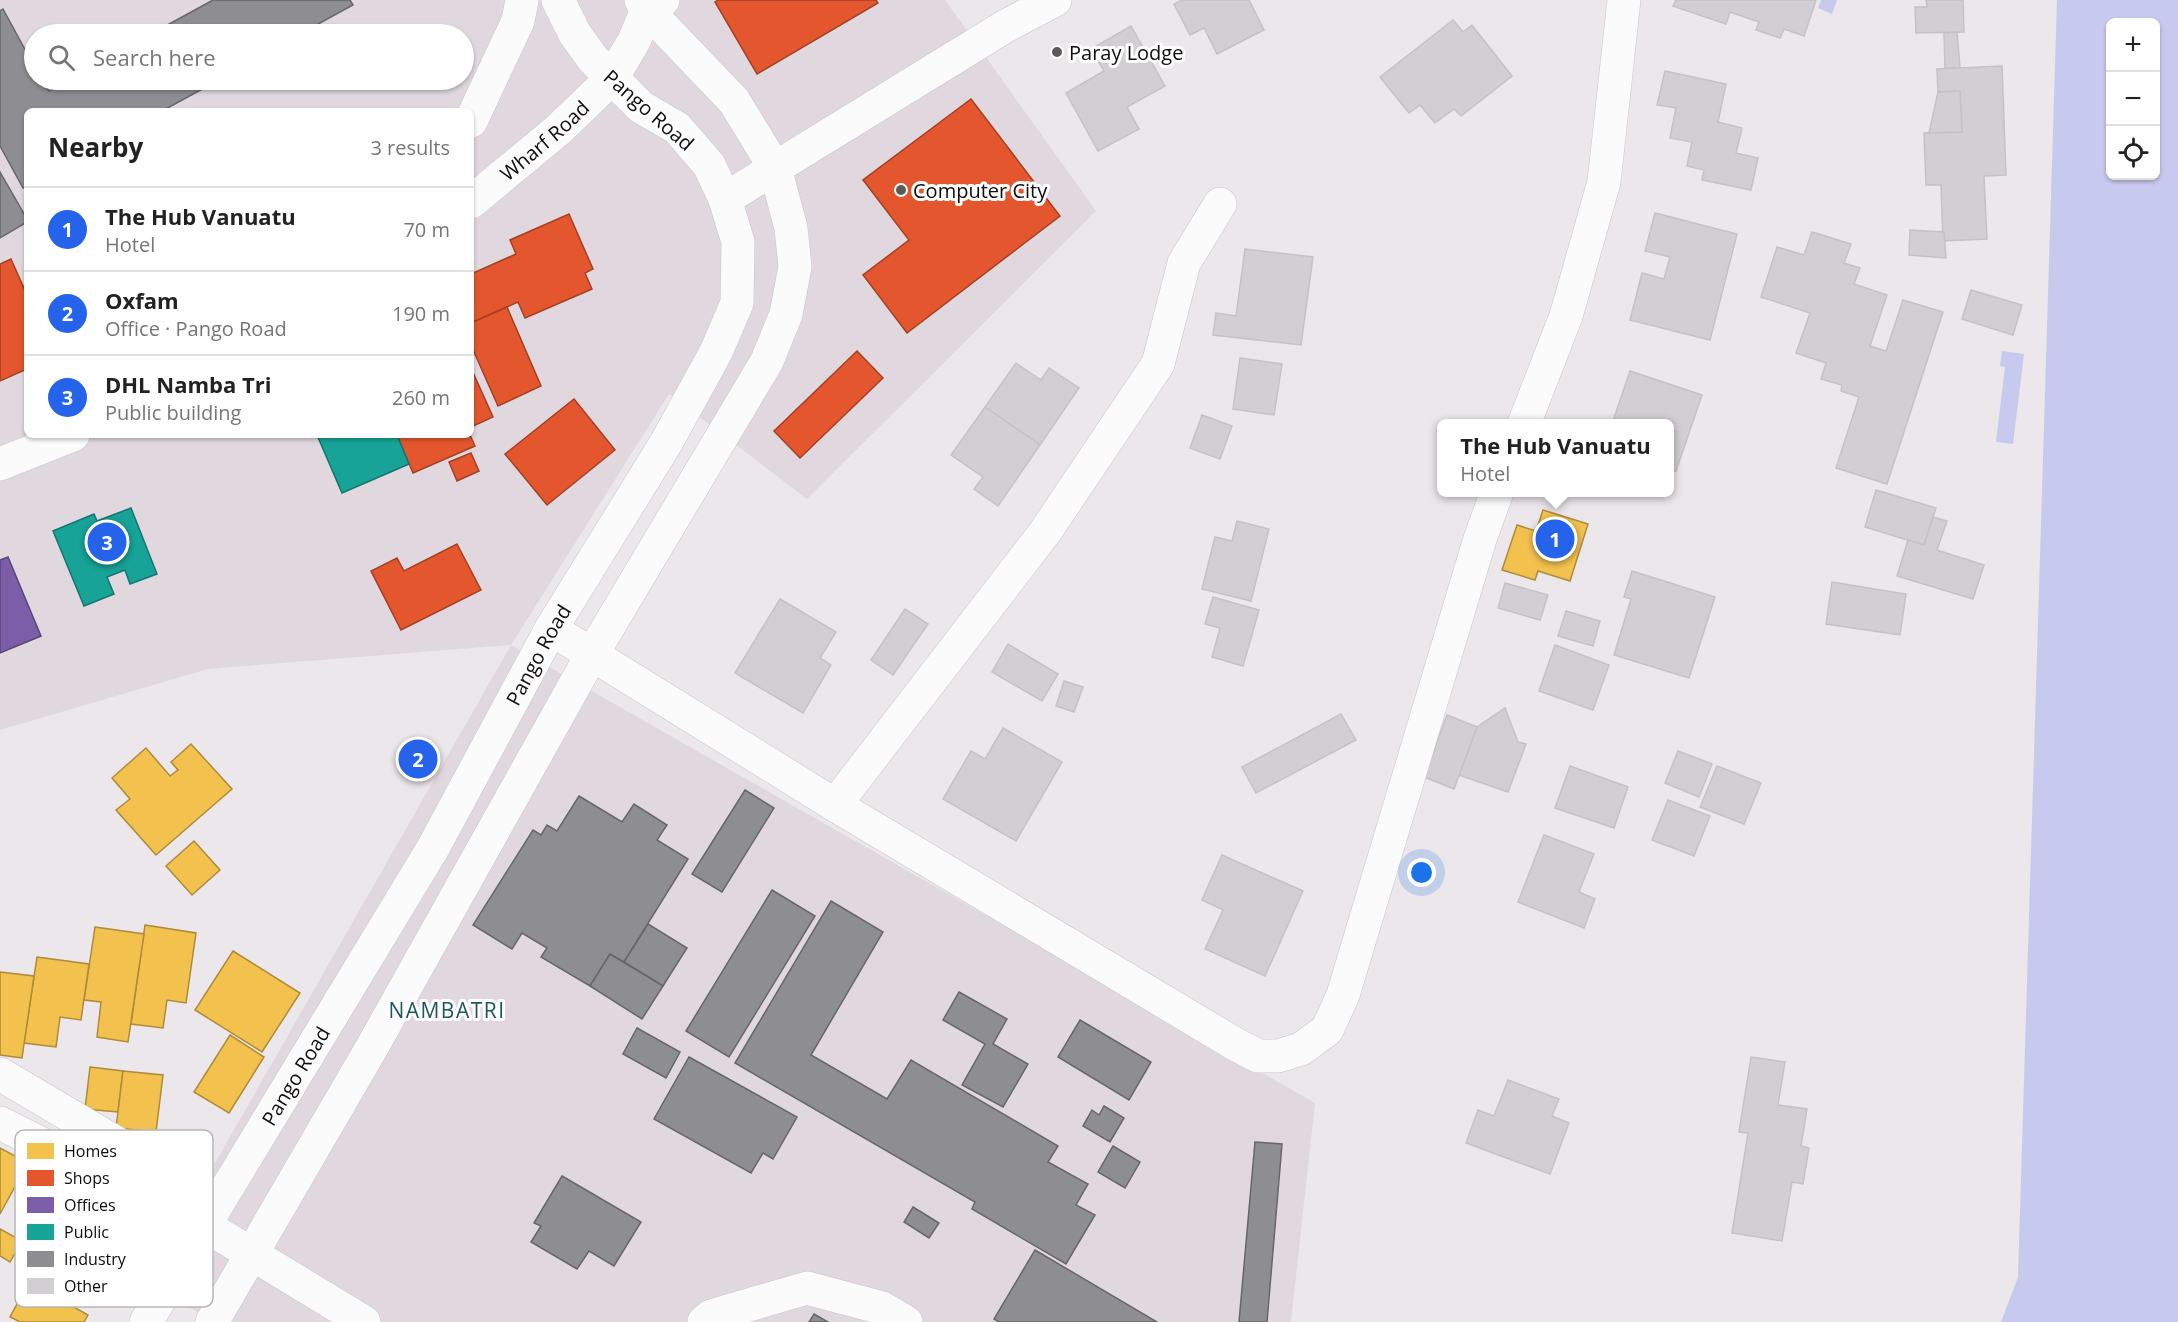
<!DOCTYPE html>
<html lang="en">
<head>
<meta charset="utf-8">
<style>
	:root { --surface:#fff; --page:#f2f2f2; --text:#222; --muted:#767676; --line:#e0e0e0; --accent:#2563eb }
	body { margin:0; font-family:"Open Sans",sans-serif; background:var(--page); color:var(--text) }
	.controls { position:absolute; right:18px; top:18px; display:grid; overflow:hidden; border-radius:9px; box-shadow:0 2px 4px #0004 }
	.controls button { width:54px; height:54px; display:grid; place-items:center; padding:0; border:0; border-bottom:2px solid var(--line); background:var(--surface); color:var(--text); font:30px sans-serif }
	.you { position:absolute; left:1422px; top:873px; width:21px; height:21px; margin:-15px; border:4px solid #fff; border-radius:50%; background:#1a73e8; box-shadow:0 0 0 9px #1a73e833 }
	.badge { display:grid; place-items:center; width:39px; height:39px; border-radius:50%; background:var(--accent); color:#fff; font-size:20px; font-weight:700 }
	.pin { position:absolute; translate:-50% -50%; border:3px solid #fff; box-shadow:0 2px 6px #0006 }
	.popup { position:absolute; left:1437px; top:419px; width:237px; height:78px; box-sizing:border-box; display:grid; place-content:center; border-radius:9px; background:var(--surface); filter:drop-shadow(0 2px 4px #0005); font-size:20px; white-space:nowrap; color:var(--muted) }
	.popup b { font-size:22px; color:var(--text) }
	.popup::after { content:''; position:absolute; left:50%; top:100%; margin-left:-12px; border:12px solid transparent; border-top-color:var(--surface) }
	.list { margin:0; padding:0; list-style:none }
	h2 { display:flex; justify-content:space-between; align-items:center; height:78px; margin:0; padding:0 24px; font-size:26px }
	h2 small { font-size:20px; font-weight:400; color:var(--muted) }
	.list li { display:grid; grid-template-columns:39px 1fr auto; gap:18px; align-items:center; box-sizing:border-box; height:84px; padding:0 24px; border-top:2px solid var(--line) }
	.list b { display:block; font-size:22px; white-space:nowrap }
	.list p { margin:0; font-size:20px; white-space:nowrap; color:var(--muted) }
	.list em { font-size:20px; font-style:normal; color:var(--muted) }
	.icon { flex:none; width:33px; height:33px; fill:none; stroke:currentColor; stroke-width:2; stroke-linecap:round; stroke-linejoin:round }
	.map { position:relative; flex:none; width:2178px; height:1322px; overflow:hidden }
	.search { position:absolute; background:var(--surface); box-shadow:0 2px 4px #0004; left:24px; top:24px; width:450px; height:66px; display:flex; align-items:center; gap:15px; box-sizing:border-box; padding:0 21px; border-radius:33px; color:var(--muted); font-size:22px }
	.panel { position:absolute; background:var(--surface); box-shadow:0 2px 4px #0004; left:24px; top:108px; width:450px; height:330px; border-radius:9px }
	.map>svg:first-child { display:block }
</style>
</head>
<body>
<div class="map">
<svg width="2178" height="1322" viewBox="0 0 2178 1322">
	<rect width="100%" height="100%" fill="#ece7ea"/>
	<path fill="#e0d8de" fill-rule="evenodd" d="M0 0H945L1096 211 807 499 669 394 511 645 1315 1103 1291 1322H214L147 1282 511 645 208 669 0 730ZM34 34H464V80H34ZM27 111H471V435H27Z"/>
	<g fill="#c8c9ee" fill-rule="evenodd">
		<path d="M1821 0H1837L1832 14 1818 8Z"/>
		<path d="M2057 0H2178V1322H2001L2018 1277ZM2156 22V176H2110V22Z"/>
		<path d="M2002 351 2024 354 2013 444 1996 442 2005 367 2000 366Z"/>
	</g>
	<g fill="#f2c14e" stroke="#ae8b3a" stroke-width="1.5">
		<path d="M1543 510 1588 524 1570 581 1538 571 1535 580 1502 570 1517 525 1536 531Z"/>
		<path d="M191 744 232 789 156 855 116 810 130 799 112 778 146 748 170 776 178 770 171 762Z"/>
		<path d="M194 841 220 870 192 895 166 866Z"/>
		<path d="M145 925 196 933 186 1003 167 1000 163 1028 131 1024Z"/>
		<path d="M95 927 144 934 128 1042 97 1037 101 1002 84 1000Z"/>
		<path d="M233 951 300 993 262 1052 195 1010Z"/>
		<path d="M37 957 89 964 81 1020 60 1017 56 1047 24 1043Z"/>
		<path d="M0 972 34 976 22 1058 0 1055Z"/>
		<path d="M230 1035 264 1057 229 1113 194 1092Z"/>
		<path d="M90 1067 123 1071 118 1112 85 1109Z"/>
		<path d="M123 1071 163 1075 156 1132 116 1128Z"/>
		<path d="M0 1148 28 1163 0 1214Z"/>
		<path d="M92 1216 130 1239 91 1304 41 1274 64 1237 75 1244Z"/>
		<path d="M0 1229 22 1241 10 1262 0 1256Z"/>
		<path d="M29 1282 88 1315 84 1322H20L10 1317Z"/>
	</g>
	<g fill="#e4572e" stroke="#a44024" stroke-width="1.5">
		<path d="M718 0H876L878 3 757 74 715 2Z"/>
		<path d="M971 99 1060 216 907 333 863 275 909 240 863 180Z"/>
		<path d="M569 214 593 269 585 273 592 289 525 318 518 302 471 323V274L516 254 510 240Z"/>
		<path d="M11 259 27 295V369L0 381V264Z"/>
		<path d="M507 307 541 386 498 406 471 345V323Z"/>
		<path d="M857 351 883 378 800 458 774 431Z"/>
		<path d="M471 368 493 417 471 427Z"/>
		<path d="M574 399 615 450 547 505 505 454Z"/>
		<path d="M397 435H470L475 446 413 473Z"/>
		<path d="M471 453 479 471 457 481 449 462Z"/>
		<path d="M457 544 481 590 401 630 371 571 397 558 404 571Z"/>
	</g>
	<path fill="#7b5ea7" stroke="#5a4579" stroke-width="1.5" d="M8 557 41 636 0 653V560Z"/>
	<g fill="#17a398" stroke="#14766e" stroke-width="1.5">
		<path d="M317 435H397L409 464 342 493Z"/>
		<path d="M131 508 157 574 130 584 125 570 107 577 114 594 84 606 53 531 94 514 97 521Z"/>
	</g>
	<g fill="#8d8d92" stroke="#67666a" stroke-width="1.5">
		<path d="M213 0H350L353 5 300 34H151Z"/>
		<path d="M3 9 34 66V80H42L49 91 70 80H219L162 111H27V186L23 188 0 146V11Z"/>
		<path d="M0 172 27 219V222L0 238Z"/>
		<path d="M745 790 774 808 722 892 692 874Z"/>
		<path d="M579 796 622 822 634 804 667 825 657 840 688 859 624 962 610 954 590 986 541 957 547 948 522 933 512 949 473 925 533 830 541 835 547 825 557 831Z"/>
		<path d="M772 890 815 916 729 1057 686 1031Z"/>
		<path d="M831 901 883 932 811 1055 887 1099 911 1060 1058 1146 1048 1162 1088 1184 1076 1205 1095 1215 1066 1264 972 1209 975 1202 735 1063Z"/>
		<path d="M648 924 687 948 663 986 624 962Z"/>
		<path d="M610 954 663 986 642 1019 590 986Z"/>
		<path d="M959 992 1007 1019 993 1044 1028 1064 1003 1107 962 1085 985 1044 943 1020Z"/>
		<path d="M1080 1020 1151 1062 1129 1100 1058 1057Z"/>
		<path d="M637 1028 680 1052 666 1078 623 1054Z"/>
		<path d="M689 1057 797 1117 773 1159 763 1153 751 1173 654 1119Z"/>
		<path d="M1104 1106 1124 1118 1110 1142 1083 1126 1092 1110 1099 1115Z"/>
		<path d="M1255 1142 1282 1144 1267 1322H1239Z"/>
		<path d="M1113 1146 1140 1162 1125 1188 1098 1172Z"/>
		<path d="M562 1176 641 1222 614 1266 589 1251 577 1269 531 1242 541 1226 534 1223Z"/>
		<path d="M913 1207 939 1223 929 1238 904 1222Z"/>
		<path d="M1035 1250 1157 1322H999L994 1319Z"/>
		<path d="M814 1314 828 1322H809Z"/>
	</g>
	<g fill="#d2cfd2" stroke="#c5c2c5" stroke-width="1.5">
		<path d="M1182 0H1249L1264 30 1217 54 1204 28 1190 35 1174 4Z"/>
		<path d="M1676 0H1816L1804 36 1784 29 1780 38 1756 30 1759 22 1730 12 1726 24 1673 6Z"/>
		<path d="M1926 0H1963L1964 32 1916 33 1915 7H1927Z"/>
		<path d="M1453 20 1463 32 1472 25 1512 76 1461 116 1454 109 1435 123 1420 105 1409 113 1380 77Z"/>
		<path d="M1131 26 1165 86 1127 107 1139 129 1098 151 1066 93 1104 71 1091 49Z"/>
		<path d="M1957 32 1960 68H1945L1944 33Z"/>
		<path d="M2002 66 2006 175 1984 176 1987 239 1943 241 1941 185H1926L1924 133 1962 132 1960 91 1938 92 1937 69Z"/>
		<path d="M1665 71 1726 84 1718 122 1742 128 1736 153 1758 158 1751 190 1702 180 1704 170 1687 166 1692 142 1670 138 1676 108 1657 105Z"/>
		<path d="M1960 91 1962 132 1929 133 1938 92Z"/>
		<path d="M1655 213 1737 234 1710 340 1630 320 1642 273 1664 279 1670 257 1645 251Z"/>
		<path d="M1910 230 1944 232 1946 258 1909 255Z"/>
		<path d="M1812 232 1851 244 1844 263 1860 268 1854 284 1887 295 1870 346 1886 351 1903 300 1943 312 1887 484 1836 468 1859 397 1841 391 1842 385 1821 379 1826 363 1796 353 1810 313 1761 297 1777 247 1804 255Z"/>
		<path d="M1245 249 1313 257 1301 345 1213 335 1216 313 1236 316Z"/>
		<path d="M1971 290 2022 305 2013 335 1962 319Z"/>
		<path d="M1240 358 1282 364 1274 415 1233 409Z"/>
		<path d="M1016 363 1041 380 1049 368 1079 388 1040 445 985 407Z"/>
		<path d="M1630 371 1702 395 1676 471 1669 469V424H1612Z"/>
		<path d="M985 407 1040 445 998 506 974 489 983 477 951 455Z"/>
		<path d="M1202 415 1232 426 1220 459 1190 448Z"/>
		<path d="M1876 490 1936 508 1924 545 1865 527Z"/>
		<path d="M1933 517 1947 521 1937 550 1984 565 1973 599 1897 576 1908 540 1924 545Z"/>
		<path d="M1237 521 1269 529 1251 601 1202 589 1215 537 1232 541Z"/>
		<path d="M1632 571 1715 597 1689 678 1614 655 1631 599 1624 597Z"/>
		<path d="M1832 582 1906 594 1900 635 1826 624Z"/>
		<path d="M1505 583 1548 595 1540 620 1498 608Z"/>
		<path d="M1213 597 1259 610 1243 666 1212 657 1220 628 1205 624Z"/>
		<path d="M780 599 836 632 820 658 831 665 803 713 735 673Z"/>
		<path d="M905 609 928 624 893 675 871 660Z"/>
		<path d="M1566 611 1600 621 1593 646 1558 636Z"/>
		<path d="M1008 644 1058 674 1042 701 992 672Z"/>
		<path d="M1555 645 1609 665 1593 710 1539 691Z"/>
		<path d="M1064 681 1083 687 1074 712 1056 706Z"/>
		<path d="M1505 708 1518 742 1526 744 1508 792 1459 775 1477 727Z"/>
		<path d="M1341 714 1356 740 1256 793 1242 767Z"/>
		<path d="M1447 715 1477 727 1454 789 1424 777Z"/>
		<path d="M1003 728 1062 762 1016 841 943 799 971 751 985 759Z"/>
		<path d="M1678 751 1712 764 1699 797 1665 783Z"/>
		<path d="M1570 766 1628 787 1614 828 1555 808Z"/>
		<path d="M1717 766 1761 783 1744 824 1700 807Z"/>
		<path d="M1668 800 1710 816 1694 856 1652 840Z"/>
		<path d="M1544 835 1594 854 1579 892 1595 899 1584 928 1518 902Z"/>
		<path d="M1222 855 1303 891 1265 976 1205 949 1223 910 1202 900Z"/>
		<path d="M1751 1057 1785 1062 1778 1105 1807 1109 1801 1146 1809 1148 1803 1184 1792 1182 1782 1241 1732 1233 1748 1133 1739 1132Z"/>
		<path d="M1508 1080 1559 1099 1552 1116 1569 1123 1550 1174 1466 1143 1478 1110 1494 1116Z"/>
	</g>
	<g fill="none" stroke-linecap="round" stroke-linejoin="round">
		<defs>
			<g id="minor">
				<path d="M471 121 518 21 522 0"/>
				<path d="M725 199 1004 27 1055 0"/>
				<path id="s1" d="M471 202 558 130 612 78 634 41 647 10 663 0"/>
				<path d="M1524 424 1566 316 1604 182 1624 0"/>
				<path d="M0 464 73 435"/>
				<path d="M551 629 835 805 1235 1044 1258 1056H1278L1301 1049 1327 1030 1343 995 1480 539 1497 492"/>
				<path d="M835 805 1045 532 1158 364 1184 263 1220 204"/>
				<path d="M0 1074 174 1177 204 1225"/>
				<path d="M0 1123 52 1149 170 1218 204 1225 364 1322"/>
				<path id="s2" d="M146 1322 433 848 551 629 666 443 716 352 737 303 738 242 725 199 709 165 677 128 641 107 593 59 575 34 558 0"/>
				<path d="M212 1322 371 1049 591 656 767 361 786 314 795 267 791 228 775 168 734 101 647 10 641 0"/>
				<path d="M704 1322 711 1316 807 1288 882 1308 906 1322"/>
			</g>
		</defs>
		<use href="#minor" stroke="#c8c5c8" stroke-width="34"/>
		<use href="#minor" stroke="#fcfbfc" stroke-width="33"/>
	</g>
	<g fill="#5c595a" stroke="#fff" stroke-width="2">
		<circle cx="1057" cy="52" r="6"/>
		<circle cx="901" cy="190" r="6"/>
	</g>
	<g text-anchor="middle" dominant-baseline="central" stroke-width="6" stroke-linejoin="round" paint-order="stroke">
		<g font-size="20" fill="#0e0c0d" stroke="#fff" text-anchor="start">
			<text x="1069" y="52">Paray Lodge</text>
			<text x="913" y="190">Computer City</text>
		</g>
		<g font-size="20" fill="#0e0c0d" stroke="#fff">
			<text transform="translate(649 110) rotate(41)">Pango Road</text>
			<text stroke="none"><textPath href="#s1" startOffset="96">Wharf Road</textPath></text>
			<text stroke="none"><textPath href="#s2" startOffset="774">Pango Road</textPath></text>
			<text stroke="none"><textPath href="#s2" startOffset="288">Pango Road</textPath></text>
		</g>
		<g font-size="21" letter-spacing="1.5" fill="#1c575c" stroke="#fff">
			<text x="447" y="1010">NAMBATRI</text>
		</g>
	</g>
	<rect x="15" y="1130" width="198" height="177" rx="9" fill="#fff" stroke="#b7b6b6" stroke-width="1.5"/>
	<rect x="27" y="1143" width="27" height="16" fill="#f2c14e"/>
	<rect x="27" y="1170" width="27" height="16" fill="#e4572e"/>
	<rect x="27" y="1197" width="27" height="16" fill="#7b5ea7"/>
	<rect x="27" y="1224" width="27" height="16" fill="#17a398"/>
	<rect x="27" y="1251" width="27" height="16" fill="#8d8d92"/>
	<rect x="27" y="1278" width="27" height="16" fill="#d2cfd2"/>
	<g font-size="16" fill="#0e0c0d">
		<text x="64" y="1157">Homes</text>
		<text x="64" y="1184">Shops</text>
		<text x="64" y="1211">Offices</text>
		<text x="64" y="1238">Public</text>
		<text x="64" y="1265">Industry</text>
		<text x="64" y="1292">Other</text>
	</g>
</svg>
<div class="controls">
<button>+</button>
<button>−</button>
<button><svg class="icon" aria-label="locate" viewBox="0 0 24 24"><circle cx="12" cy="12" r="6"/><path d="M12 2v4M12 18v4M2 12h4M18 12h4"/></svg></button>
</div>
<div class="you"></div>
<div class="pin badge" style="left:1555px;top:539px">1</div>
<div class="popup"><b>The Hub Vanuatu</b>Hotel</div>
<div class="pin badge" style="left:418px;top:759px">2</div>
<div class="pin badge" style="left:107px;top:542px">3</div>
<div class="search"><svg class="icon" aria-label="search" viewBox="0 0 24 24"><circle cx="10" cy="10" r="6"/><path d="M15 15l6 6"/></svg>Search here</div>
<section class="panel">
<h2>Nearby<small>3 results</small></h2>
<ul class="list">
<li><span class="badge">1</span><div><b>The Hub Vanuatu</b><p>Hotel</p></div><em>70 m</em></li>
<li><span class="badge">2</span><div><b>Oxfam</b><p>Office · Pango Road</p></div><em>190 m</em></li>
<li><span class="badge">3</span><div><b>DHL Namba Tri</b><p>Public building</p></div><em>260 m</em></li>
</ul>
</section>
</div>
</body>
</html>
